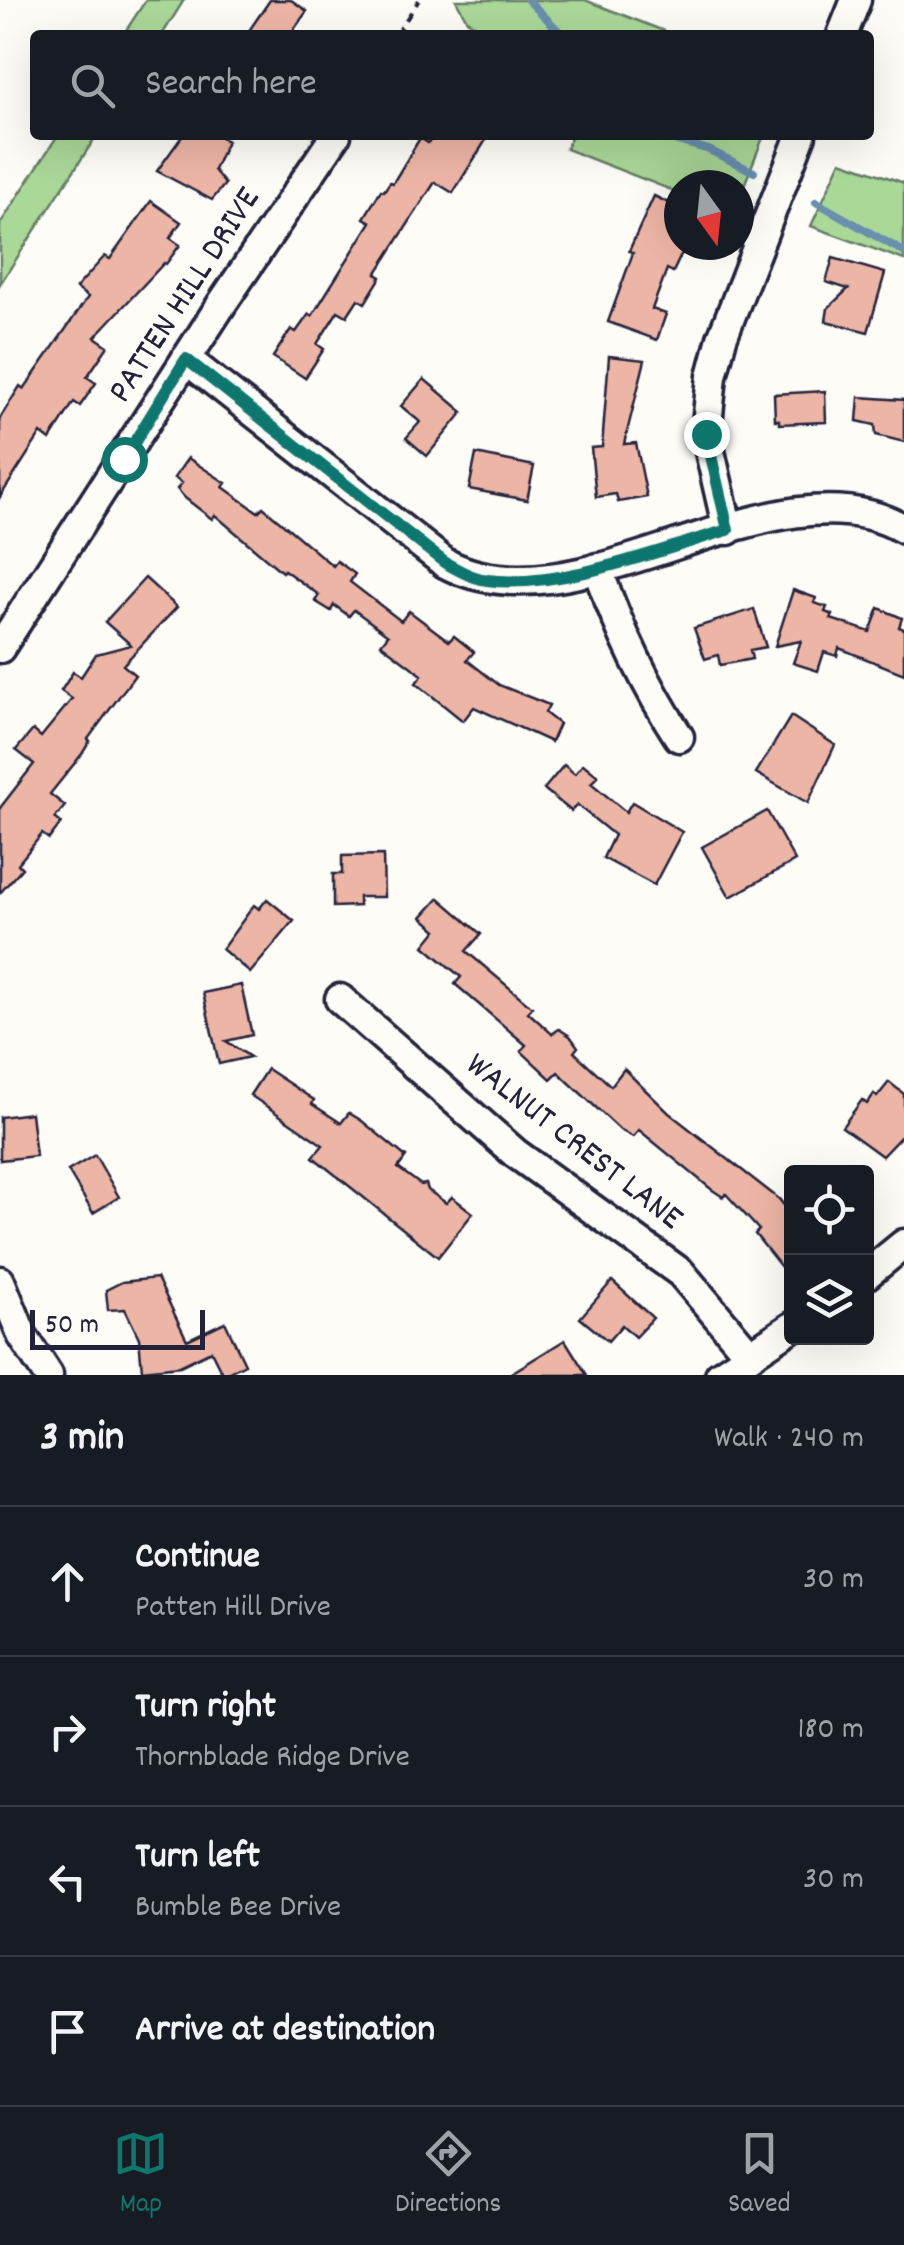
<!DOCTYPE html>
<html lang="en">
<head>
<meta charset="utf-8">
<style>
	:root { --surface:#171b24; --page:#242831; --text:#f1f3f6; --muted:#9ea1a6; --line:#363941; --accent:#0f766e }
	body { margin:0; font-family:Dekko,sans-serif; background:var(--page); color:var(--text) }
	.controls { position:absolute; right:30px; bottom:30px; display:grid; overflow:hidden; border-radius:10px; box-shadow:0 10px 40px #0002 }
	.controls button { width:90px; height:90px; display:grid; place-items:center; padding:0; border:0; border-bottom:2px solid var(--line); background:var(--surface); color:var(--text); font:50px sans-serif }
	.compass { position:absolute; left:664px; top:170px; width:90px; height:90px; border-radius:50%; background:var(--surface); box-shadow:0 10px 40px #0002; rotate:165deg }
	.scale { position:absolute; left:30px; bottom:25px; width:175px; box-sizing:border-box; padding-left:10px; border:5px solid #22223b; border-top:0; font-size:28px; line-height:35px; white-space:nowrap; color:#22223b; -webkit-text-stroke:8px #fdfcf7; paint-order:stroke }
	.stop { position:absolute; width:30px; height:30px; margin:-22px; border:8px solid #0f766e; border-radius:50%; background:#fff }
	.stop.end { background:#0f766e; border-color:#fff; box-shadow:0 2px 10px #0008 }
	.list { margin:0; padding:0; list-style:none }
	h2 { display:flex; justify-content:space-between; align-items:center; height:130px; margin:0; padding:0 40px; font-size:42px }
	h2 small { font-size:32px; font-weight:400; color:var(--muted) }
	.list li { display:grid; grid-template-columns:65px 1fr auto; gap:30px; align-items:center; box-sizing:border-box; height:150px; padding:0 40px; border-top:2px solid var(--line) }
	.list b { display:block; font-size:38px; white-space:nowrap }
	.list p { margin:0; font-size:32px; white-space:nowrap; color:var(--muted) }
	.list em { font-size:32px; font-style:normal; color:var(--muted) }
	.icon { flex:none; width:55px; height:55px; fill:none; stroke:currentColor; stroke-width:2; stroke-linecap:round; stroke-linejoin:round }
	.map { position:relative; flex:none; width:904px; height:1375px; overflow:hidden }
	.search { position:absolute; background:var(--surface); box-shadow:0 10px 40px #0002; left:30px; right:30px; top:30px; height:110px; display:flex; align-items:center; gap:25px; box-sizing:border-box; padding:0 35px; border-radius:10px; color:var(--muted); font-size:38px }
	.sheet { height:730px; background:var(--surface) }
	nav { display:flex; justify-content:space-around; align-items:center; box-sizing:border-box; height:140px; border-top:2px solid var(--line); background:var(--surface); font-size:28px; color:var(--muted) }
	nav a { display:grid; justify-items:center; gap:5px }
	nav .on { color:var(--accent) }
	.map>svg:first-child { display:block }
</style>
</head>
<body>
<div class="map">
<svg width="904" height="1375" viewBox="0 0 904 1375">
	<rect width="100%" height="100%" fill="#fdfcf7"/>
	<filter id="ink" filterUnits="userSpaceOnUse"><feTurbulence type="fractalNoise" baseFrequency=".01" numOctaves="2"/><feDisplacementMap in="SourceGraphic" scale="20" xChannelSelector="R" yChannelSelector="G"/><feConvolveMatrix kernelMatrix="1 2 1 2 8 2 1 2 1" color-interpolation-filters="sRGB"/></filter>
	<g filter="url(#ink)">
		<g fill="#aad897" stroke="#667d69" stroke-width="2.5">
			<path d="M146 0H184L162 35H123Z"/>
			<path d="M456 0H585L674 35H490L467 20Z"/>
			<path d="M58 135H97L0 284V224Z"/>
			<path d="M572 135H764L739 198V185H679V193L566 149Z"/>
			<path d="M841 161 904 183V260L811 226Z"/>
		</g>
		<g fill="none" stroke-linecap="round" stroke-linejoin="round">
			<g stroke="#6b8faf" stroke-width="8">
				<path d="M528 0 563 35"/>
				<path d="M656 135 709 150 754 172"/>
				<path d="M816 202 904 252"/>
			</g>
		</g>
		<g fill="#edb5a5" stroke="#22223b" stroke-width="2.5">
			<path d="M270 0H291L307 11 290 35H246Z"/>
			<path d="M183 135H218L227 141 214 170 225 184 212 200 157 171Z"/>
			<path d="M433 135H489L453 193 435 182 376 274 381 277 365 303 358 299 347 316 338 311 317 344 324 349 305 378 273 357 291 329 296 332 309 314 312 316 371 222 364 218 381 190 384 191 390 182 393 183 420 138 428 143Z"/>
			<path d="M654 196 679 208V249L683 251 673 272 667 269 652 309 666 314 657 340 608 322 633 253 629 251Z"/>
			<path d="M151 201 181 222 170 238 180 245 166 264 164 263 95 337 108 346 87 377 96 383 80 406 74 402 50 440 41 433 0 497V418L20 386 24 389 88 297 76 288 105 256 110 259Z"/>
			<path d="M833 258 885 273 868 332 826 321 828 308 848 289 826 282Z"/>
			<path d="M609 356 645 360 624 444 636 443 647 497 618 502 616 494 596 497 591 448 602 447Z"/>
			<path d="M424 379 463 412 427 456 406 438 420 422 401 406Z"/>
			<path d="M825 391 826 422 779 424V420H775L774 394Z"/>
			<path d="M859 397 904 400V442L876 435 875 425 857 421Z"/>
			<path d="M476 454 534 466 527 500 469 489Z"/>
			<path d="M188 458 226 483 223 487 258 512 263 507 333 566 337 561 355 574 350 582 401 621 409 611 449 641 454 636 474 652 467 660 499 685 549 705 545 713 559 724 551 742 474 707 463 721 416 683 422 675 381 644 388 635 354 610 349 616 334 605 331 611 315 601 319 595 284 570 282 572 215 515 212 519 185 498 177 489 182 483 174 478Z"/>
			<path d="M145 578 177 607 123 665 135 675 88 739 90 741 82 754 50 794 65 806 55 818 61 823 49 839 42 834 18 864 22 868 0 893V808L34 764 16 750 33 730 41 737 72 699 61 691 73 672 81 677 96 654 131 645 105 622Z"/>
			<path d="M793 590 816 598 814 603 827 607 825 612 833 615 831 619 870 632 879 608 902 618 899 627 904 629V674L839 648 837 656 824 652 818 671 793 663 801 641 775 646Z"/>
			<path d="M754 609 766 647 750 650 752 659 720 665 718 655 705 659 694 628Z"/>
			<path d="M791 716 835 745 808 803 756 773Z"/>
			<path d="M583 764 598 776 591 783 626 812 632 802 682 832 654 885 603 858 614 835 577 805 571 811 544 789 564 765 575 774Z"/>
			<path d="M767 811 795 861 730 897 702 847Z"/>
			<path d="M383 855 384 897H359V906L333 907V874H342V856Z"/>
			<path d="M439 898 481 934 466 951 532 1007 528 1012 552 1034 559 1029 570 1036 578 1047 574 1052 611 1086 624 1069 669 1113 779 1199 792 1216V1258L781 1267 755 1234 759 1230 726 1194 723 1197 711 1189 639 1130 633 1137 620 1130 558 1072 551 1079 521 1051 526 1045 455 984 461 977 424 946 437 930 422 917Z"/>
			<path d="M267 899 294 921 250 973 222 949 254 905 259 909Z"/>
			<path d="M241 985 252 1035 226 1041 250 1057 219 1064 203 993Z"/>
			<path d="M267 1069 314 1100 312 1104 341 1123 349 1113 362 1121 406 1157 398 1168 421 1185 426 1184 428 1190 446 1203 452 1197 473 1213 438 1257 313 1157 323 1145 250 1095Z"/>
			<path d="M889 1082 904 1094V1133L882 1156 842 1127 862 1100 867 1104 874 1094 877 1097Z"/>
			<path d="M31 1113 36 1156 0 1160V1117Z"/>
			<path d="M95 1155 119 1197 93 1213 68 1171Z"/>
			<path d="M157 1278 187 1340 225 1322 245 1364 223 1375 211 1351 180 1366 142 1370 139 1338 125 1309 108 1310 106 1290 122 1282Z"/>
			<path d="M612 1281 653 1318 635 1337 622 1325 608 1341 580 1318Z"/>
			<path d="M565 1340 587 1375H508Z"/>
		</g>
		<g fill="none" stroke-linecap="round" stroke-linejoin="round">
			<defs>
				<g id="minor">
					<path d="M842 35 856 0"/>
					<path d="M186 359 445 563C579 635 775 453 904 529"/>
					<path d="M728 530 706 434 712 376 722 338 801 135"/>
					<path d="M597 568C619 629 644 683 679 737"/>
					<path d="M0 648 223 302 336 135"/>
					<path d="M340 999 515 1153 681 1273 750 1355"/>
					<path d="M866 1275 904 1244"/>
					<path d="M0 1281 22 1335 48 1375"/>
					<path d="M720 1375 792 1327"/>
				</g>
			</defs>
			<use href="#minor" stroke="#22223b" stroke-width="35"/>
			<path stroke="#22223b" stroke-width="4" stroke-dasharray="10 8" stroke-linecap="butt" d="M396 35 419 0"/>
			<use href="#minor" stroke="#fdfcf7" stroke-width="28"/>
		</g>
	</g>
	<g fill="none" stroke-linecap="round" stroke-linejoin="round" filter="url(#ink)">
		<path stroke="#0f766e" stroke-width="12" d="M124 459 186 359 444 562C458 570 472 578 487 580 558 590 659 550 728 530L706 434"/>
	</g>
	<g text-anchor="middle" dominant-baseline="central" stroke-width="8" stroke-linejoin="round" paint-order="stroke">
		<g font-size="35" fill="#22223b" stroke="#fdfcf7">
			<text transform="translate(186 296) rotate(-57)">PATTEN HILL DRIVE</text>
			<text transform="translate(573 1143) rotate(38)">WALNUT CREST LANE</text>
		</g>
	</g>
</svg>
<div class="controls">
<button><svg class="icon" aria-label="locate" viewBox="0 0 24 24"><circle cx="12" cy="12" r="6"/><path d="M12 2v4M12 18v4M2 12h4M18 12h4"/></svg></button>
<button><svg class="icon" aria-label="layers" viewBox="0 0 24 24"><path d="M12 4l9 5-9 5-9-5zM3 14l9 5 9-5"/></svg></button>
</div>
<svg class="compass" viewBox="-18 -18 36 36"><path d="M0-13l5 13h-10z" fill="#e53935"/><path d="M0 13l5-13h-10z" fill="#9ea1a6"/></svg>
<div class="scale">50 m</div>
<div class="stop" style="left:124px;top:459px"></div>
<div class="stop end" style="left:706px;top:434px"></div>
<div class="search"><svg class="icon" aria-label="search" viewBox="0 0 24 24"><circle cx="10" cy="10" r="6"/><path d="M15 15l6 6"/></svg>Search here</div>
</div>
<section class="sheet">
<h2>3 min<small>Walk · 240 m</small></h2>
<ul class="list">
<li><svg class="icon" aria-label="ahead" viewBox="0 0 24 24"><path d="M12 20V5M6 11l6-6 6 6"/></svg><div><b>Continue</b><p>Patten Hill Drive</p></div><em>30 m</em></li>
<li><svg class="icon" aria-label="right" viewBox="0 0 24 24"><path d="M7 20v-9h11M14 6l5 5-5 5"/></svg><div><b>Turn right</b><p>Thornblade Ridge Drive</p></div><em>180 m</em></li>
<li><svg class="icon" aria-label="left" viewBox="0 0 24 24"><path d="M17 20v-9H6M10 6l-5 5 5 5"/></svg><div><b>Turn left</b><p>Bumble Bee Drive</p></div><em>30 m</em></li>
<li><svg class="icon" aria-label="arrive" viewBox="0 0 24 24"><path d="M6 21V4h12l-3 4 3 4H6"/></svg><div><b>Arrive at destination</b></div></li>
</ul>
</section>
<nav>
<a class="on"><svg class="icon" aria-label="map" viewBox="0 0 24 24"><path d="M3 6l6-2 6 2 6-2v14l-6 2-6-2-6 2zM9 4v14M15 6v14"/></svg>Map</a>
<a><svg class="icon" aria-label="directions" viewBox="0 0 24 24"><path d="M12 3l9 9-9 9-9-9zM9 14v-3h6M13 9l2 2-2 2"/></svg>Directions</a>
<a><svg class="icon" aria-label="saved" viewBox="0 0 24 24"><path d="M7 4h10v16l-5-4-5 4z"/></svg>Saved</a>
</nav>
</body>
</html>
